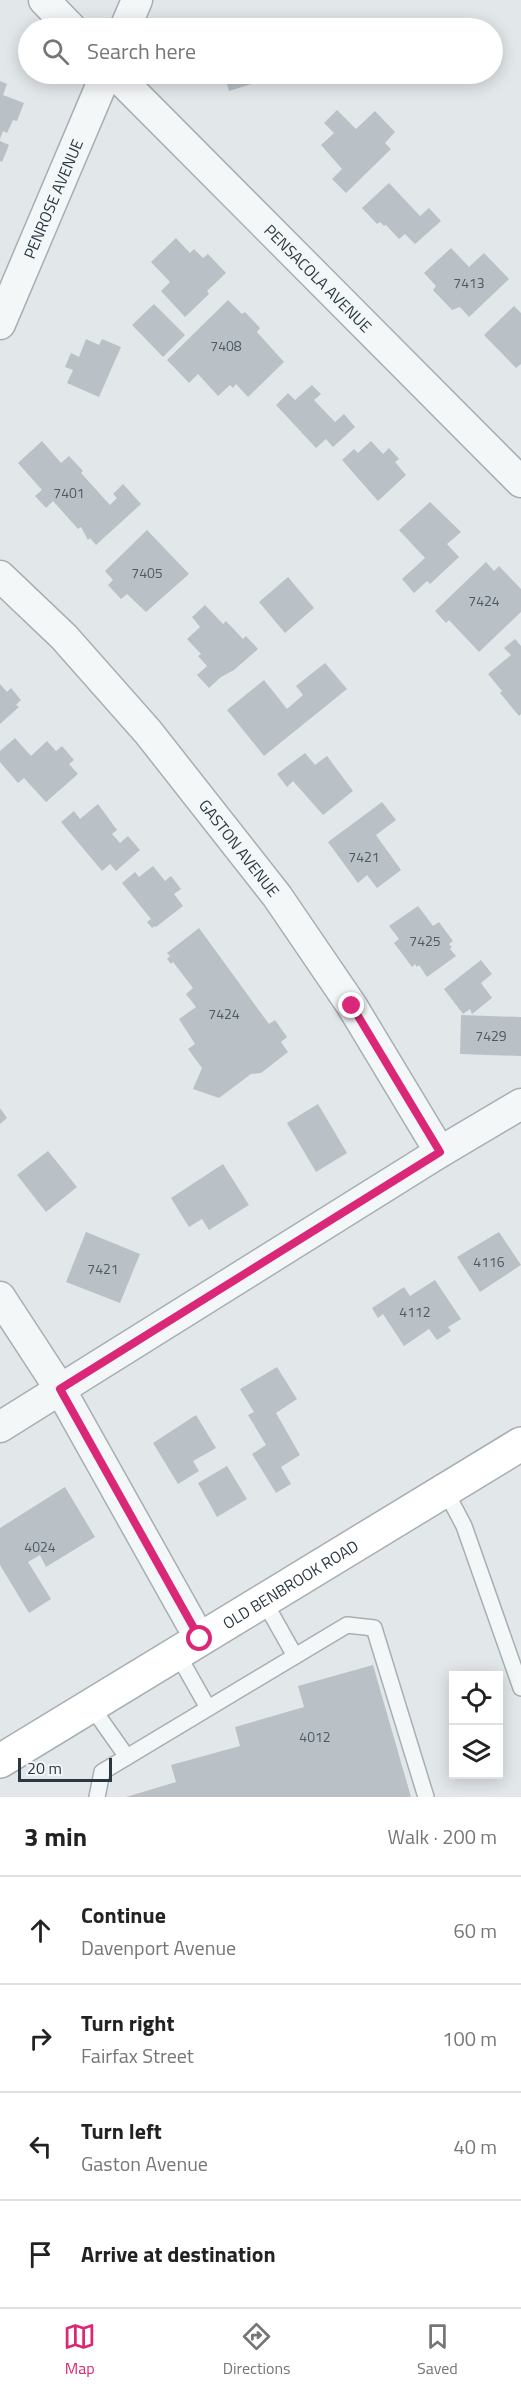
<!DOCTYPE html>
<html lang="en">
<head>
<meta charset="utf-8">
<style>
	:root { --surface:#fff; --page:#f6f6f6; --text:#222; --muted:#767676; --line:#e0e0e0; --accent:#db2777 }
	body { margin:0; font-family:"Titillium Web",sans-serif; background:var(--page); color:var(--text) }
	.controls { position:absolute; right:18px; bottom:18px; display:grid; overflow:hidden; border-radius:0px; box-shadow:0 3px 15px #0003 }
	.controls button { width:54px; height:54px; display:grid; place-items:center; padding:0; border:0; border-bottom:2px solid var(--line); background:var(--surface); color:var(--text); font:30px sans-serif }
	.scale { position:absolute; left:18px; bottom:15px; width:94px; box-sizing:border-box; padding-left:6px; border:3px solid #2a3842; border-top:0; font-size:16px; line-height:21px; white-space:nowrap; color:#2a3842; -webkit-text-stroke:4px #f1f5f7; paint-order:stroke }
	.stop { position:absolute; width:18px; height:18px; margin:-14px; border:4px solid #db2777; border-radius:50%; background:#fff }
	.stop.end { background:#db2777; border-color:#fff; box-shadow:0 2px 6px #0008 }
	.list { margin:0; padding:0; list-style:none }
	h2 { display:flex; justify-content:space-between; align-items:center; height:78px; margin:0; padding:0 24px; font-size:26px }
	h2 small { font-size:20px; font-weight:400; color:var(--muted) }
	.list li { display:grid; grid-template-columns:39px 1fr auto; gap:18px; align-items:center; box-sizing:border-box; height:108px; padding:0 24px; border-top:2px solid var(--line) }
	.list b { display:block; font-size:22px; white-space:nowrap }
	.list p { margin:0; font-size:20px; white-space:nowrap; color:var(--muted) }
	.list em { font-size:20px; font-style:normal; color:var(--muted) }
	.icon { flex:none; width:33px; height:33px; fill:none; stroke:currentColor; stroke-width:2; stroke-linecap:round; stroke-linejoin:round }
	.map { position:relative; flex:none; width:521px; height:1797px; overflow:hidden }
	.search { position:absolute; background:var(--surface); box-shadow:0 3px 15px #0003; left:18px; right:18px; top:18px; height:66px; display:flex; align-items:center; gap:15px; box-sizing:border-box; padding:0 21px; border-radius:33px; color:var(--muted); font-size:22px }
	.sheet { height:510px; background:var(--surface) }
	nav { display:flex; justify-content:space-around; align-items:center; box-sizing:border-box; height:84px; border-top:2px solid var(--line); background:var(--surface); font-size:16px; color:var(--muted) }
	nav a { display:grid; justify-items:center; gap:3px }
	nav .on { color:var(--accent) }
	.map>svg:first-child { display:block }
</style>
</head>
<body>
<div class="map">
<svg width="521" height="1797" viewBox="0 0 521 1797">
	<rect width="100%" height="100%" fill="#e2e7ea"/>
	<g fill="#b9c1c7">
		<path d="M224 74H283L229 91Z"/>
		<path d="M0 81 7 84 3 95 24 103 17 121 13 120 7 133 3 131 0 139Z"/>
		<path d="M337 110 356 129 375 111 395 132 385 143 391 149 346 193 332 179 342 169 321 145 334 133 324 123Z"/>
		<path d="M0 141 9 145 2 162 0 161Z"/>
		<path d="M389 183 420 216 429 208 441 221 415 244 405 234 399 239 386 225 384 226 380 222 377 224 362 208Z"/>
		<path d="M176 238 190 253 194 249 203 258 208 254 226 273 207 291 209 294 185 317 161 291 170 282 151 262Z"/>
		<path d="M451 248 469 267 484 253 509 279 469 317 460 307 452 310 433 290 436 286 424 273Z"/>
		<path d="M228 300 242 314 245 312 260 328 257 332 284 362 248 397 236 384 233 388 230 385 218 396 198 374 189 383 167 360Z"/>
		<path d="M154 304 185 335 163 357 132 325Z"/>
		<path d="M514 306 521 313V364L516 368 484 335Z"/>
		<path d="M86 339 99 345 102 339 121 347 99 397 67 383 73 370 65 367 71 353 79 357Z"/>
		<path d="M312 385 321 394 314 400 335 422 344 414 355 427 333 447 326 439 316 448 276 405 288 393 295 400Z"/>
		<path d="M42 441 61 463 69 456 83 471 81 473 110 505 117 498 113 494 123 484 141 504 96 545 90 538 88 540 81 527 78 529 53 501 46 508 35 496 42 490 18 463Z"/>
		<path d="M371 441 383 454 389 448 399 459 395 462 406 475 378 501 342 460 354 449 358 453Z"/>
		<path d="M430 502 461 532 447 544 459 557 430 584 427 581 414 593 402 579 425 558 399 530Z"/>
		<path d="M147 530 189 574 146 612 127 594 121 599 108 585 113 580 105 571Z"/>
		<path d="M486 562 494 571 499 566 521 589V612L479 652 449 620 446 623 435 611Z"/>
		<path d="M288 577 314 608 285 633 259 602Z"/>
		<path d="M205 605 223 624 226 621 243 639 246 636 258 649 234 670 221 677 209 688 197 675 207 666 198 656 201 654 187 639 200 627 192 617Z"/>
		<path d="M515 639 521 646V714L519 716 500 693 502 691 488 674 511 655 504 648Z"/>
		<path d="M325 663 347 689 264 756 227 710 264 680 287 709 303 695 296 686Z"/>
		<path d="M0 684 7 692 11 688 21 700 16 705 19 707 0 724Z"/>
		<path d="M15 738 31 756 47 741 56 751 62 746 74 760 69 764 78 774 46 802 24 778 18 783 0 762V751Z"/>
		<path d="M305 753 315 765 327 756 353 791 323 815 293 781 287 787 277 774Z"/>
		<path d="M382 802 396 820 376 835 401 870 377 888 367 875 358 883 328 842Z"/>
		<path d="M98 804 117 830 112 834 120 843 128 836 140 850 116 871 110 864 102 871 61 822 74 811 80 819Z"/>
		<path d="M153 866 165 881 171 876 181 889 174 894 183 906 156 927 155 926 152 928 147 922 151 919 122 883 135 872 139 877Z"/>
		<path d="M418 906 433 926 439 922 453 941 449 944 452 947 450 949 456 956 427 977 419 965 417 967 415 964 412 967 394 943 399 939 389 926Z"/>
		<path d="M199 928 269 1024 275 1020 287 1037 281 1042 288 1052 261 1073 251 1074 219 1098 193 1089 202 1068 188 1049 195 1044 179 1019 196 1007 186 994 193 988 173 962 171 964 167 959 170 956 167 953Z"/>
		<path d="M481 960 492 974 481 983 492 998 472 1014 470 1009 463 1014 444 989Z"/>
		<path d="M461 1015 521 1017V1056L460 1054Z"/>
		<path d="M318 1104 347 1153 316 1172 287 1123Z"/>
		<path d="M0 1108 7 1118 0 1124Z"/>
		<path d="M48 1151 77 1187 46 1212 17 1175Z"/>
		<path d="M223 1164 249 1205 209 1230 202 1219 189 1227 171 1198Z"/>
		<path d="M86 1232 140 1254 120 1303 66 1282Z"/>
		<path d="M499 1232 521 1265 480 1292 457 1257Z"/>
		<path d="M435 1280 461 1319 448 1327 451 1331 437 1340 429 1329 404 1346 383 1314 378 1318 372 1308 404 1287 410 1296Z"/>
		<path d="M277 1367 297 1399 276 1413 300 1455 281 1467 291 1484 276 1493 252 1454 266 1445 248 1415 254 1412 240 1389Z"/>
		<path d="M196 1415 216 1448 193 1461 199 1471 178 1484 153 1443Z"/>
		<path d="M227 1466 247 1499 217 1517 198 1483Z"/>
		<path d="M65 1487 95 1537 46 1567 40 1555 28 1562 51 1599 29 1613 0 1565V1528Z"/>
		<path d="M373 1665 411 1797H126L176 1782 171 1765 240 1746 235 1727 304 1707 298 1686Z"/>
	</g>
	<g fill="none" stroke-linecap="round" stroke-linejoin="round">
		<defs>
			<g id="lane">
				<path d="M445 1490 464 1526 521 1688"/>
				<path d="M264 1601 295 1656"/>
				<path d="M177 1653 208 1708"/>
				<path d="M91 1706 127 1757"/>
				<path d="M97 1797 102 1772 347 1625 374 1628 426 1797"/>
			</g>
			<g id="street">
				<path d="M44 0 71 28"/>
				<path d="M125 28 137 0"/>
				<path id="s1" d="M115 74 521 482"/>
				<path id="s2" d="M0 324 106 74"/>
				<path id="s3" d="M0 576 64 637 148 732 277 896 352 1006 440 1152"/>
				<path d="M0 1297 60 1389 200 1639"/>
				<path d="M0 1427 440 1152 521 1104"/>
			</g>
			<g id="secondary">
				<path id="s4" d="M0 1761 521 1444"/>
			</g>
		</defs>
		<use href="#lane" stroke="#a7afb4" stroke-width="18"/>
		<use href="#street" stroke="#a7afb4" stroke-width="33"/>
		<use href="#secondary" stroke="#a7afb4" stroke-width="36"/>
		<use href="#lane" stroke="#f4f7f8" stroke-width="15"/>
		<use href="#street" stroke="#f4f7f8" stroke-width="30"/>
		<use href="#secondary" stroke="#fff" stroke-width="33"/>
	</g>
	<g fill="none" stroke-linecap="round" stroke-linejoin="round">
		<path stroke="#db2777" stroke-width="8" d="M200 1639 60 1389 440 1152 352 1006"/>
	</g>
	<g text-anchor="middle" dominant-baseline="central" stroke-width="4.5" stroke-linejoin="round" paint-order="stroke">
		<g font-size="14" fill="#4e5a63">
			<text x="469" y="282">7413</text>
			<text x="226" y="345">7408</text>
			<text x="69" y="492">7401</text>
			<text x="147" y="572">7405</text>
			<text x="484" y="600">7424</text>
			<text x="364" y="856">7421</text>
			<text x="425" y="940">7425</text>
			<text x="224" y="1013">7424</text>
			<text x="491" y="1035">7429</text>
			<text x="489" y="1261">4116</text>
			<text x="103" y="1268">7421</text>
			<text x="415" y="1311">4112</text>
			<text x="40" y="1546">4024</text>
			<text x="315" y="1736">4012</text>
		</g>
		<g font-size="16" fill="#2a3842" stroke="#f1f5f7">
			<text stroke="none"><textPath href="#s2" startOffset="136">PENROSE AVENUE</textPath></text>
			<text stroke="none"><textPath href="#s1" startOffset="288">PENSACOLA AVENUE</textPath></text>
			<text stroke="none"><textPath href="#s3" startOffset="363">GASTON AVENUE</textPath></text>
			<text stroke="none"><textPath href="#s4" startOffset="340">OLD BENBROOK ROAD</textPath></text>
		</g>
	</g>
</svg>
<div class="controls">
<button><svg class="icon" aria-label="locate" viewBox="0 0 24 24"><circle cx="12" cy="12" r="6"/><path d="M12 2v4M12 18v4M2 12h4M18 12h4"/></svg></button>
<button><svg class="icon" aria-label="layers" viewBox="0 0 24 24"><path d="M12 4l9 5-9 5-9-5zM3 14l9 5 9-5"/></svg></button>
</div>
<div class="scale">20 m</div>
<div class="stop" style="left:200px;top:1639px"></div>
<div class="stop end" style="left:352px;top:1006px"></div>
<div class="search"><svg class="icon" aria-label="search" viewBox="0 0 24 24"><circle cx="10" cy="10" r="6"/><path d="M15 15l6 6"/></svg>Search here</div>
</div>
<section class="sheet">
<h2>3 min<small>Walk · 200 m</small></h2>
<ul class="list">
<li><svg class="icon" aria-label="ahead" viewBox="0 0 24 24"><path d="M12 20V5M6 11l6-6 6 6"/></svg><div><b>Continue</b><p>Davenport Avenue</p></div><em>60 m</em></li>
<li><svg class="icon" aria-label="right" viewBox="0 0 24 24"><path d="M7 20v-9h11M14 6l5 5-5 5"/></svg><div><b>Turn right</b><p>Fairfax Street</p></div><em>100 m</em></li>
<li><svg class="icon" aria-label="left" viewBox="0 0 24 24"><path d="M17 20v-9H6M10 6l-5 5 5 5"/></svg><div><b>Turn left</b><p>Gaston Avenue</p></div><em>40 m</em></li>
<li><svg class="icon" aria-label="arrive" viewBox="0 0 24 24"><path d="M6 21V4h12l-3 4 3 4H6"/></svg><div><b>Arrive at destination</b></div></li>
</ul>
</section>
<nav>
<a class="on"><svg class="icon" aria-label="map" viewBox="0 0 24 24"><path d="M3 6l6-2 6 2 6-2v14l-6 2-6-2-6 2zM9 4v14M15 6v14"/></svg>Map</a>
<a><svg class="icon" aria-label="directions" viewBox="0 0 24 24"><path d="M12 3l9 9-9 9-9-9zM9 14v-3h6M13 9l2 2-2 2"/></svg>Directions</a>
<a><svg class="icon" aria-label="saved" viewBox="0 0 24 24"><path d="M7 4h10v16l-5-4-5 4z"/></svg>Saved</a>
</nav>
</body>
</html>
